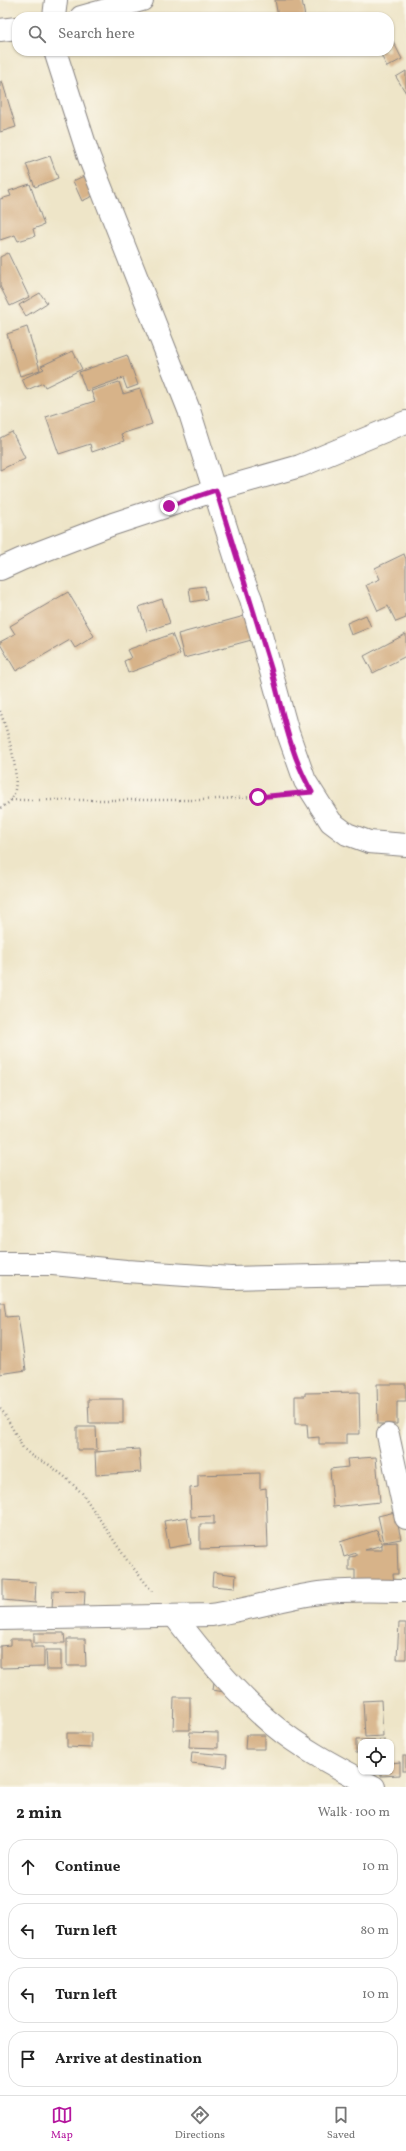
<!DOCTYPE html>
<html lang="en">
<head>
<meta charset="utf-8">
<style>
	:root { --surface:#fff; --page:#f6f6f6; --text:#222; --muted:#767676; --line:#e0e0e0; --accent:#b5179e }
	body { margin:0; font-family:Vollkorn,serif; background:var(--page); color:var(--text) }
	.controls { position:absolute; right:12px; bottom:12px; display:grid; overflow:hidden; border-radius:8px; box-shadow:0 1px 3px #0004 }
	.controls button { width:36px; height:36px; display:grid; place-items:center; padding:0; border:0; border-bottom:1px solid var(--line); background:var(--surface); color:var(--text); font:20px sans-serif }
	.stop { position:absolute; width:12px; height:12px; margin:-9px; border:3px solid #b5179e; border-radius:50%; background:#fff }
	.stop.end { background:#b5179e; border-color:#fff; box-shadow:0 1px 4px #0008 }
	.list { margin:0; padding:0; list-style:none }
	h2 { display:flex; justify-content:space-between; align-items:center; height:52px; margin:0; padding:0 16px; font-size:17px }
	h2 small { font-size:13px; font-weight:400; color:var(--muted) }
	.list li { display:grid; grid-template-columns:26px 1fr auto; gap:12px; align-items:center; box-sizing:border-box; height:56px; margin:0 8px 8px; padding:0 8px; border:1px solid var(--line); border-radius:16px }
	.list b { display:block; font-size:15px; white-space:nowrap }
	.list em { font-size:13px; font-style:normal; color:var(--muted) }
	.icon { flex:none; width:22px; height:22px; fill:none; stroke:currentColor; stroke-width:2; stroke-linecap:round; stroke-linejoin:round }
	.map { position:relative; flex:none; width:406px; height:1787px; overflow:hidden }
	.search { position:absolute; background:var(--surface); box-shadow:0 1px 3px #0004; left:12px; right:12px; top:12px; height:44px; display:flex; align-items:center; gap:10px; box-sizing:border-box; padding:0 14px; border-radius:16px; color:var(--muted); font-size:15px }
	.sheet { height:308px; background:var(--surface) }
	nav { display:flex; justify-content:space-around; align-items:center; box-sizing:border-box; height:56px; border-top:1px solid var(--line); background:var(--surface); font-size:11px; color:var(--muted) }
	nav a { display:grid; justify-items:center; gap:2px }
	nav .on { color:var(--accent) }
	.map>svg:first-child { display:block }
</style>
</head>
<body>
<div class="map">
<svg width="406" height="1787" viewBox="0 0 406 1787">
	<rect width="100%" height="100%" fill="#fbf7ec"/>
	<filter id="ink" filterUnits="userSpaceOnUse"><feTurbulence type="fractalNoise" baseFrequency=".025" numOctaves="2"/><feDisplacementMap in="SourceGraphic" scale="8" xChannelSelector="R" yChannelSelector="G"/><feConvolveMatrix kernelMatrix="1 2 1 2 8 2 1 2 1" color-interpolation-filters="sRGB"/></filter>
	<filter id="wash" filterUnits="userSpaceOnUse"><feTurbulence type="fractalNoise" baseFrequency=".012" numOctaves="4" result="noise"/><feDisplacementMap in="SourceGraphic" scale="16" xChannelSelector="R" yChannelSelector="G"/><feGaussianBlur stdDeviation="0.9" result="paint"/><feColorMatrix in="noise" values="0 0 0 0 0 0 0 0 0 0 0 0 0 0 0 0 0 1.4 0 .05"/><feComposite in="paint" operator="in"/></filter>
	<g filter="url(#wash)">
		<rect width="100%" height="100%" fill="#eee5c8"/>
		<g id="blocks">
			<g fill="#d7b389" fill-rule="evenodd">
				<path d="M275 0H302L305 17H278Z"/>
				<path d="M392 39 402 59 387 67 379 51H389V41Z"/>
				<path d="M406 71V93L396 77Z"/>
				<path d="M2 81 16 127 0 132V82Z"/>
				<path d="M50 156 58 178 35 187 26 164Z"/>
				<path d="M84 176 93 196 82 201 73 181Z"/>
				<path d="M30 184 44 225 33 229 35 236 18 241 15 235 0 240V199L11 196 9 191Z"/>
				<path d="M8 253 29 297 10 306 0 286V257Z"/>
				<path d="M40 293 47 303 26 316 19 305Z"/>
				<path d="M27 327 40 370 20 376 7 334Z"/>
				<path d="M73 351 82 369 45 387 43 383 27 390 22 379 44 369 41 366Z"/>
				<path d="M127 355 138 385 127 389 123 378 86 391 79 372Z"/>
				<path d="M119 382 123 394 140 389 152 424 121 434 124 441 92 452 90 444 59 454 46 417 95 401 91 391Z"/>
				<path d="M12 432 25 458 0 470V438Z"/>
				<path d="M404 554 406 559V618L396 622 388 606 378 611 366 585 380 579 375 568Z"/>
				<path d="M205 586 207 599 191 602 189 588Z"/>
				<path d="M68 592 94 636 75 648 70 640 16 671 0 644V642L15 634 10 626Z"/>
				<path d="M162 599 170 623 147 631 139 607Z"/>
				<path d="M252 614 259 638 184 658 178 634Z"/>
				<path d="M366 615 371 627 351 635 347 623Z"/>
				<path d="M172 634 180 654 128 673 124 661 131 658 127 650Z"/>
				<path d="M406 634V656L373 673 364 656Z"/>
				<path d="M0 1303H4L6 1317 18 1316 26 1370 0 1374Z"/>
				<path d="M377 1384H406V1401H397V1424H378Z"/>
				<path d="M359 1392 360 1434H346V1444H319V1437L308 1438 307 1424H295V1396H305V1393Z"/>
				<path d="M88 1399H123V1423H89Z"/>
				<path d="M77 1427H96L97 1450H77Z"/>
				<path d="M139 1449 141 1472 96 1475 95 1452Z"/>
				<path d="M376 1457 380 1502 333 1507 330 1469 348 1467 347 1459Z"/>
				<path d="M260 1473V1489L266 1488 268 1547 200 1549V1524H214V1516L191 1517 190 1488 198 1487V1475Z"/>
				<path d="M395 1512 401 1539 384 1542 378 1516Z"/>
				<path d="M187 1517 191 1544 169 1548 164 1521Z"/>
				<path d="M377 1530 382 1545V1543L397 1542 398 1574H393L394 1582 355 1583V1570H349V1557L356 1556V1553L344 1557 340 1542ZM382 1545V1550H365Z"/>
				<path d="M213 1572 236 1575 235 1588 212 1586Z"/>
				<path d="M3 1580 36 1582 35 1603 3 1600Z"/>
				<path d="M53 1590 85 1591 84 1610 52 1609Z"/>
				<path d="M399 1623H406V1659H397Z"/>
				<path d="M34 1633H64L65 1643H34Z"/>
				<path d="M10 1639H31V1647H44V1667L0 1668V1646L10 1645Z"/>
				<path d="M67 1639H85L86 1666H67Z"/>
				<path d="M46 1650H61V1670H47Z"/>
				<path d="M214 1682 225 1684 224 1692 213 1690Z"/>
				<path d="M174 1697H190V1730H173Z"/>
				<path d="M381 1700 383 1736 365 1737 363 1701Z"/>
				<path d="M190 1732 218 1733V1748L189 1747Z"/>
				<path d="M67 1733H91V1748L67 1747Z"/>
				<path d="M246 1735H265V1749H245Z"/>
				<path d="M384 1739V1742H361V1753H356V1740Z"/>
				<path d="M192 1752 227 1755 226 1767 191 1763Z"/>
				<rect x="403" y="1756" width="3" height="15"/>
				<path d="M400 1762V1775L381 1776V1772H391V1763Z"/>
			</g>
		</g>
	</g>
	<g filter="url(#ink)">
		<use href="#blocks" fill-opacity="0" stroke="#888482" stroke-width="1"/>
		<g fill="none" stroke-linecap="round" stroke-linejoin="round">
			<defs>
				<g id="street">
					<path d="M54 17 56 0"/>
					<path d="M81 17 142 0"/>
					<path d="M0 30 17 28"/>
					<path d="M55 51 89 157 189 410 240 572 251 599 288 733 305 781 331 822 347 834 369 842 406 845"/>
					<path d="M0 569 22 559 113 524 216 490 300 466 406 422"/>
					<path d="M0 1264H53L126 1271 231 1278 406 1274"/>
					<path d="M388 1435 406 1518"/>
					<path d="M175 1617C204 1655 236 1694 273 1725 303 1750 339 1768 374 1787"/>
					<path d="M0 1619 211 1615C248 1610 283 1598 319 1593 348 1589 378 1591 406 1591"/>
				</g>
			</defs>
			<use href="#street" stroke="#888482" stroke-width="24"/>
			<g stroke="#888482" stroke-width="2.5" stroke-dasharray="1 3" stroke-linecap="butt">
				<path d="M0 711C7 730 23 780 12 798 10 803 4 806 0 808"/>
				<path d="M11 800H201L285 795"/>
				<path d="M0 1409 4 1413 23 1448 33 1457 48 1464 65 1477 82 1493 127 1560 152 1591"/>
			</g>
			<use href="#street" stroke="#fff" stroke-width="22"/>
		</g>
	</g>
	<g fill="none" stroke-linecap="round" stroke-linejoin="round" filter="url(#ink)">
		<path stroke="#b5179e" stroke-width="5" d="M169 506 216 490C234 550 253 608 271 668 282 709 290 755 312 792L258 797"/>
	</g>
</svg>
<div class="controls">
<button><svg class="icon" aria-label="locate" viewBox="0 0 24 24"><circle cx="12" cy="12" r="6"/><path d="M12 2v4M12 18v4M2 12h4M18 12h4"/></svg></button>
</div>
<div class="stop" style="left:258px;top:797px"></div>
<div class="stop end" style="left:169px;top:506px"></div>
<div class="search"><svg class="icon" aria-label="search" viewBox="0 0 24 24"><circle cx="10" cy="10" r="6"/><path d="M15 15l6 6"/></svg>Search here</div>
</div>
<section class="sheet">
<h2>2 min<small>Walk · 100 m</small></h2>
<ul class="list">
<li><svg class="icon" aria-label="ahead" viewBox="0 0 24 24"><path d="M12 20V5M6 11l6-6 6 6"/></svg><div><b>Continue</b></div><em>10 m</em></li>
<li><svg class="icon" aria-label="left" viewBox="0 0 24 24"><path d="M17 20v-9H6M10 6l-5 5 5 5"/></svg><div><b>Turn left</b></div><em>80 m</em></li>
<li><svg class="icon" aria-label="left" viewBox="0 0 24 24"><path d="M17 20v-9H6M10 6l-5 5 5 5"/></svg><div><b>Turn left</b></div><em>10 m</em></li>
<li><svg class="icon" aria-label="arrive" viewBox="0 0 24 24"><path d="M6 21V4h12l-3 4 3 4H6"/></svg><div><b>Arrive at destination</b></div></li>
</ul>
</section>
<nav>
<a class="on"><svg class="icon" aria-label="map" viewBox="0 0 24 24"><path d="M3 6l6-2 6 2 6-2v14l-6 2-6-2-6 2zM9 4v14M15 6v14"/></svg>Map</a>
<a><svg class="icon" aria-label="directions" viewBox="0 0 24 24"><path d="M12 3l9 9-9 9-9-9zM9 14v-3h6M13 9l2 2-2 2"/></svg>Directions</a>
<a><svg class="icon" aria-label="saved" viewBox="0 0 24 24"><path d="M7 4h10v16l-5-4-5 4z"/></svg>Saved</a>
</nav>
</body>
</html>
